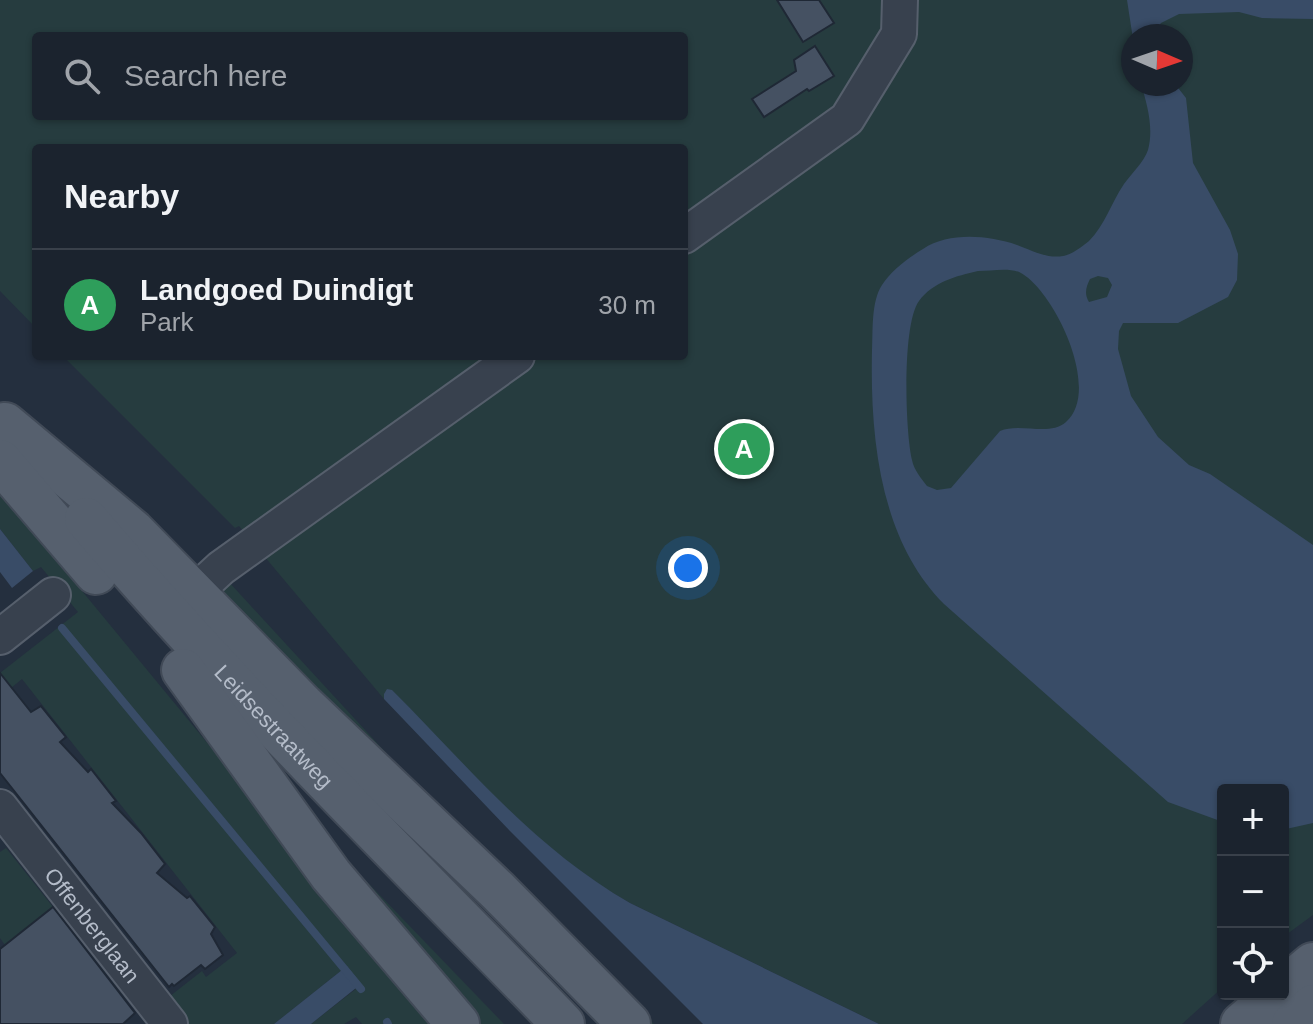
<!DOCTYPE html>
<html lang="en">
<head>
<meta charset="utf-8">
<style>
	:root { --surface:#1b232e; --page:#242b36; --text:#f1f3f6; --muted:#a0a4aa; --line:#39404a; --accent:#8ab4f8 }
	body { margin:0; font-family:Helvetica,sans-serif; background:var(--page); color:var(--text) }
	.controls { position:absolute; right:24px; bottom:24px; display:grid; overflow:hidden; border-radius:8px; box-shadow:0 2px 6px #0004 }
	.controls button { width:72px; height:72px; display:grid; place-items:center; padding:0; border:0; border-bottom:2px solid var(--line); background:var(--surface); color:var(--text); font:40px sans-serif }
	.compass { position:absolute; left:1121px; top:24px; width:72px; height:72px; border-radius:50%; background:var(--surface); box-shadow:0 2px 6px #0004; rotate:92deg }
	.you { position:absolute; left:688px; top:568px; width:28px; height:28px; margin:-20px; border:6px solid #fff; border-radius:50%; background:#1a73e8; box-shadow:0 0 0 12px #1a73e833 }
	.badge { display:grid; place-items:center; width:52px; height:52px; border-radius:50%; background:var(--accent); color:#fff; font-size:26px; font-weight:700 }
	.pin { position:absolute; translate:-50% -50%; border:4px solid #fff; box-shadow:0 2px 8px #0006 }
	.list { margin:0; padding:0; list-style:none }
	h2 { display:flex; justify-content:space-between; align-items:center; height:104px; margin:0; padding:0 32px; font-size:34px }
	h2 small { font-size:26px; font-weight:400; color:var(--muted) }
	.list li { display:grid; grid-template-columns:52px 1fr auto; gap:24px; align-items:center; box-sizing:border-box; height:112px; padding:0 32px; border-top:2px solid var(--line) }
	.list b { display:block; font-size:30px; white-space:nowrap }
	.list p { margin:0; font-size:26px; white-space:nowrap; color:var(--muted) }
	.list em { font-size:26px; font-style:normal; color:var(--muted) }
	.icon { flex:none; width:44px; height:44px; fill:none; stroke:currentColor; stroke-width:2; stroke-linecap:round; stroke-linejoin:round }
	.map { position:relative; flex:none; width:1313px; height:1024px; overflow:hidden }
	.search { position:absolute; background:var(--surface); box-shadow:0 2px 6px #0004; left:32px; top:32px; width:656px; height:88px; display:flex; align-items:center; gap:20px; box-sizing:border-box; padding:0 28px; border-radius:8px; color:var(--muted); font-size:30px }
	.panel { position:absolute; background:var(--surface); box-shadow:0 2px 6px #0004; left:32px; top:144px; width:656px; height:216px; border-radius:8px }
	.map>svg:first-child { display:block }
</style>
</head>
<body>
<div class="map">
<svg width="1313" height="1024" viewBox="0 0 1313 1024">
	<rect width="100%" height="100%" fill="#242f3e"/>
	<g fill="#263c3f" fill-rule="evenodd">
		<path d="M0 0H1313V915L1283 937V790H1223V987L1182 1024H879L630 903 604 888 547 847 519 822 384 694V699L239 526 235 528 63 356H684V148H36V328L0 291ZM36 36H684V116H36ZM1133 36H1181V84H1133Z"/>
		<path d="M0 489 54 557 439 1024H362L356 1017 344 1024H311L361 985 347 966 274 1024H184L165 1000 202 971 206 977 237 953 22 679 0 697V673L78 612 41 567 33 571 0 529Z"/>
		<path d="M228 581 470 844 654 1024H645L244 618 222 589Z"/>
		<path d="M6 848 53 907 5 945 0 938V852Z"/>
		<path d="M346 860 504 1024H464Z"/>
	</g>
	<g fill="#394c67" fill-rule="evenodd">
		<path d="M1127 0H1313V19L1262 18 1239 12 1179 14 1161 23 1152 36H1133V39Z"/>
		<path d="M1141 84H1175L1186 98 1193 163 1230 230 1238 254 1237 280 1228 297 1178 323H1123L1119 331 1118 349 1131 396 1158 437 1189 465 1210 474 1313 545V823L1286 829 1283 828V790H1223V822L1168 802 944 604C880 540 870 438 872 350 873 330 871 302 882 285 891 271 908 258 923 249 949 232 987 235 1017 245 1031 250 1047 259 1063 256 1071 255 1083 246 1089 241 1105 225 1111 203 1124 184 1131 174 1144 162 1148 150 1154 128 1147 104 1141 84ZM978 271C991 271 1010 267 1021 273 1055 292 1102 391 1066 422 1049 437 1020 422 1000 431L951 488 937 490 927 486C921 478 914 470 912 460 905 430 902 324 919 301 933 282 956 276 978 271ZM1098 276 1108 278 1112 285 1107 297 1089 302C1084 294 1086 287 1090 279Z"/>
		<path d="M0 529 33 571 12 588 0 572Z"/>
		<path d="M387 689 392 690C470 768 533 847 630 903L879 1024H703L510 831 384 699V694Z"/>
		<path d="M347 966 361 984 311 1024H274Z"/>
	</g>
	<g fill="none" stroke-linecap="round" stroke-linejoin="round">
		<g stroke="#394c67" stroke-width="8">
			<path d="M62 628 361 989"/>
			<path d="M387 1022 388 1024"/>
		</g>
	</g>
	<g fill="#455162" stroke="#1f2835" stroke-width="2">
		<path d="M777 0H819L834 23 803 42Z"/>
		<path d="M815 46 834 76 809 91 807 89 764 117 752 99 796 71 794 60Z"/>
		<path d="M0 673 31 712 41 706 66 737 60 742 88 772 91 769 116 801 112 803 141 833 165 864 157 873 187 898 190 896 215 927 211 934 223 955 205 969 201 965 174 986 172 984 169 987 0 773Z"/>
		<path d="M53 907 135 1013 123 1024H0V949Z"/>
	</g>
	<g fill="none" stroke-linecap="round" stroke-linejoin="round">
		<defs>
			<g id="minor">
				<path d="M684 236 847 119 899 34 900 0"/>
				<path d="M195 592 221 568 517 356"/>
				<path d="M0 637 53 595"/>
				<path id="s1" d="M0 807 170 1024"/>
			</g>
			<g id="major">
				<path d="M5 424 133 531 303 705 497 890 629 1024"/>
				<path d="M0 461 96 573"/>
				<path id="s2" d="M86 519C236 695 402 858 563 1024"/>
				<path d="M183 670 331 875 458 1024"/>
				<path d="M1283 989 1313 964"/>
				<path d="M1242 1024 1277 994"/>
				<path d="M1293 1024 1313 1006"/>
			</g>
		</defs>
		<use href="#minor" stroke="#565f6c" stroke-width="38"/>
		<use href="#major" stroke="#414a57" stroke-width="46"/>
		<use href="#minor" stroke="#38414e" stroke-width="34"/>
		<use href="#major" stroke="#56606e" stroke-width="42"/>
	</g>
	<g text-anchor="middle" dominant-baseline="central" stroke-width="6" stroke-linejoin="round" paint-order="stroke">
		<g font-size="22" fill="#b4bcc9" stroke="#1d2633">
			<text stroke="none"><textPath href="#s2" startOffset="280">Leidsestraatweg</textPath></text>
			<text stroke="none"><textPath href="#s1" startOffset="150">Offenberglaan</textPath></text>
		</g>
	</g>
</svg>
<div class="controls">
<button>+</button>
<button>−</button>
<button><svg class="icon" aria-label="locate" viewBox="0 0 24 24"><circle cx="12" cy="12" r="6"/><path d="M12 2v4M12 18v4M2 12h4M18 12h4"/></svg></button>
</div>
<svg class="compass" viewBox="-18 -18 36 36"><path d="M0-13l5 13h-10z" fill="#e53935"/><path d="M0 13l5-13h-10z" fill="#a0a4aa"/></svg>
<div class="you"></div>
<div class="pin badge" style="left:744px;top:449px;background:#2e9e5b">A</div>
<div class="search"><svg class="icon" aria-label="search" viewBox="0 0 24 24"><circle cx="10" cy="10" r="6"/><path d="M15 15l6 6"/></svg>Search here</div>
<section class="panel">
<h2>Nearby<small></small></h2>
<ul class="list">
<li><span class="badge" style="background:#2e9e5b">A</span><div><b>Landgoed Duindigt</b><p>Park</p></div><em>30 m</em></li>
</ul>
</section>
</div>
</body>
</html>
